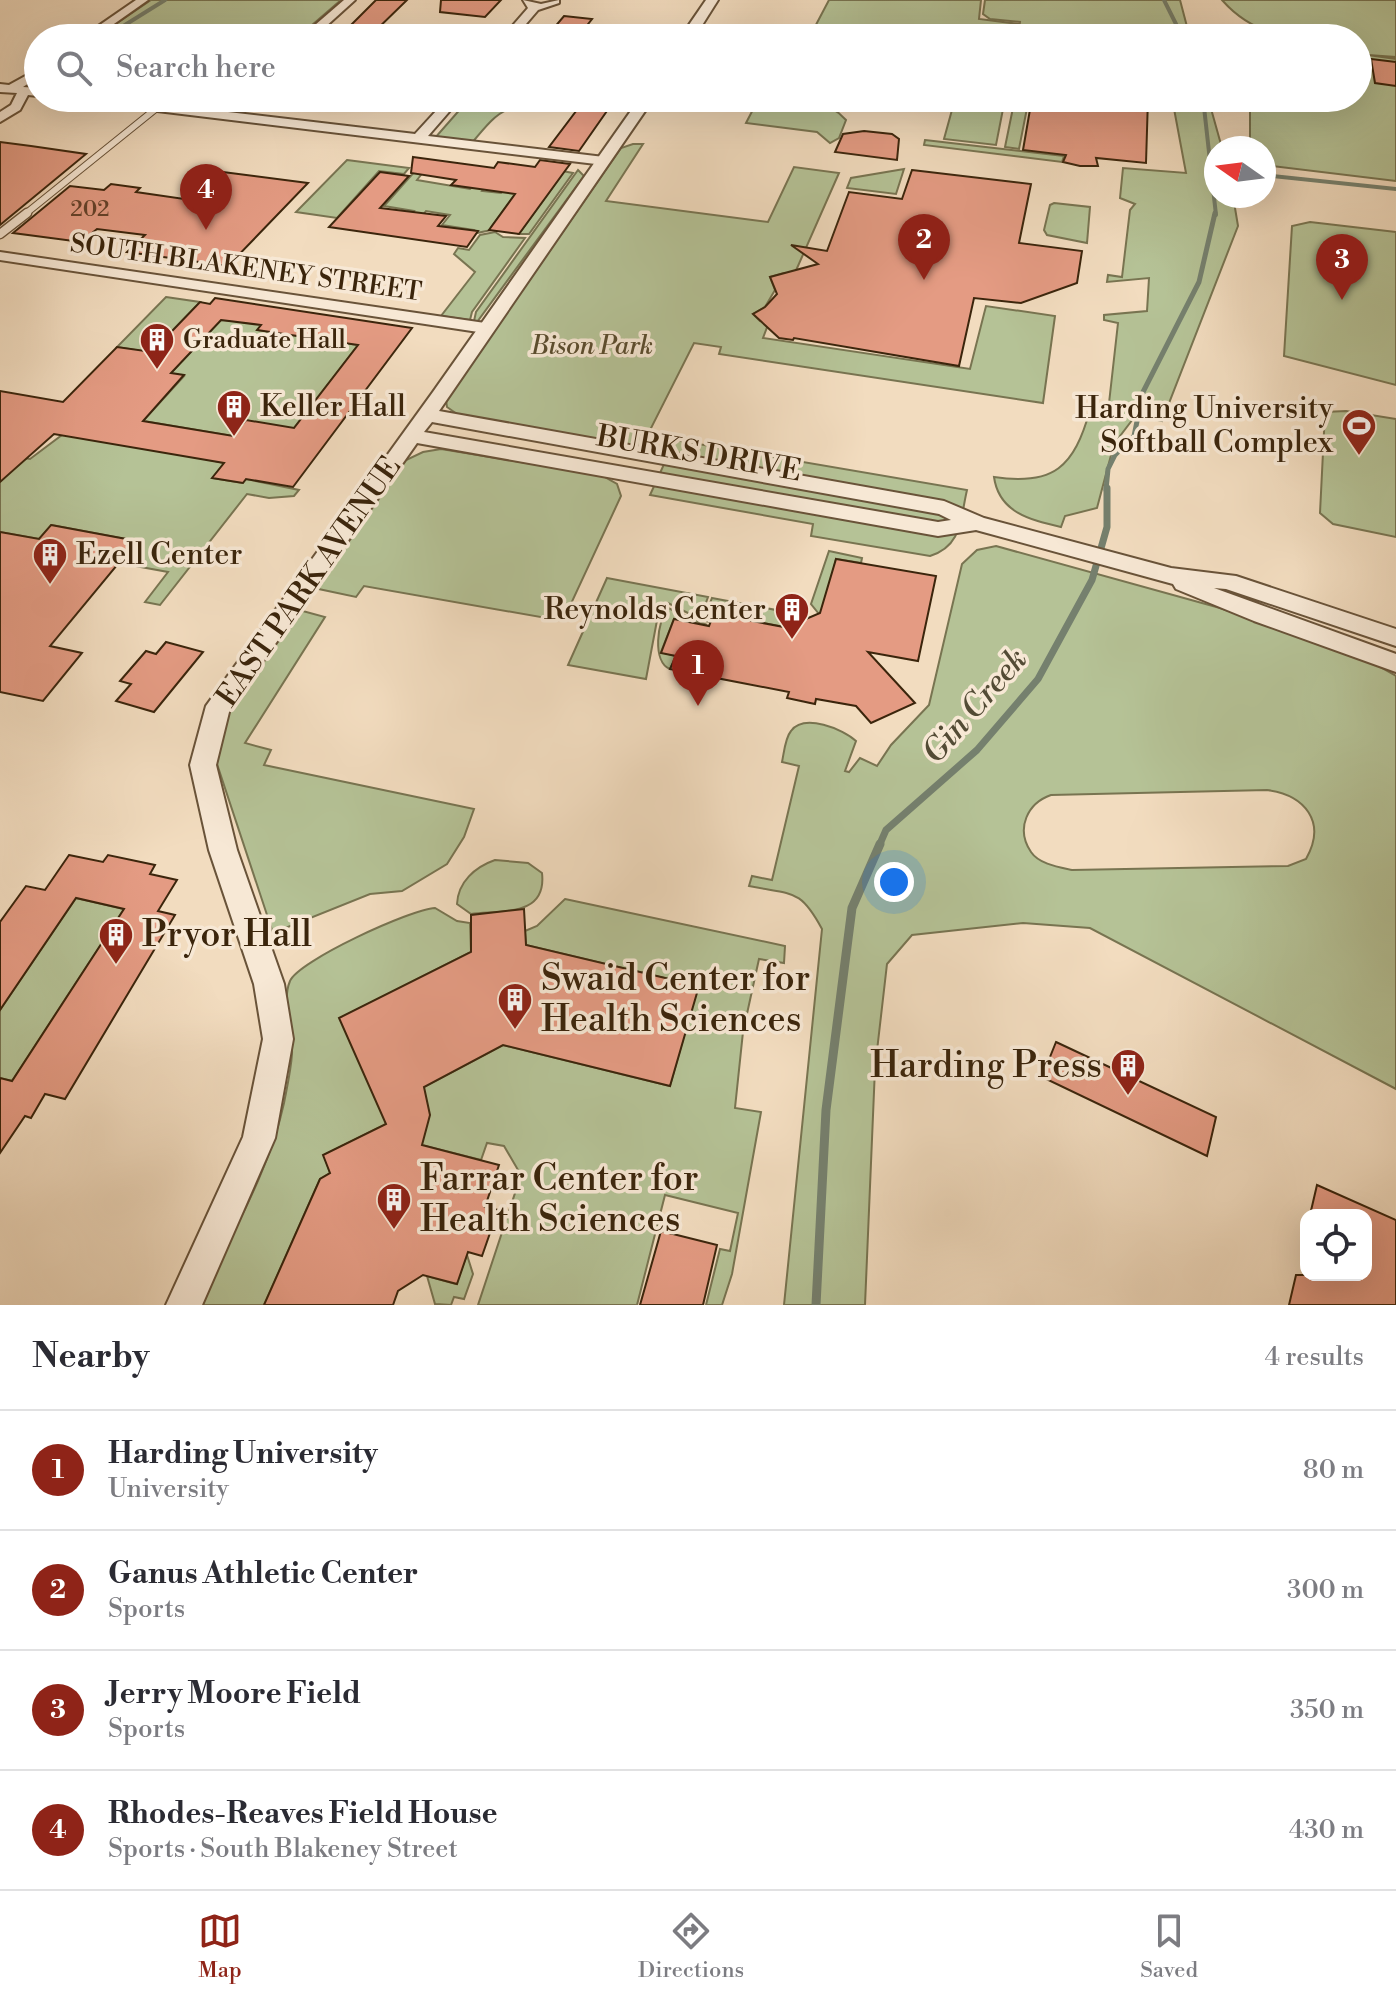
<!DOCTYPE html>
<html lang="en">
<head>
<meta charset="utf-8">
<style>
	:root { --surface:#fff; --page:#f7f7f7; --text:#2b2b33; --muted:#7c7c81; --line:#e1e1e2; --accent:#8f2418 }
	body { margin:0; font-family:"Libre Bodoni",serif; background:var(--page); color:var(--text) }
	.controls { position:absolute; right:24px; bottom:24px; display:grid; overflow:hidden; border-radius:16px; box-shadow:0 8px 32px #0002 }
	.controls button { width:72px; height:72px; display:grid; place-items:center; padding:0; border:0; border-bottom:2px solid var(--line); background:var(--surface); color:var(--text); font:40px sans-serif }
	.compass { position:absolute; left:1204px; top:136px; width:72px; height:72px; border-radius:50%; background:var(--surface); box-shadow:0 8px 32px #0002; rotate:284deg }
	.you { position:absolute; left:894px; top:882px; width:28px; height:28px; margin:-20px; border:6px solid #fff; border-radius:50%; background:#1a73e8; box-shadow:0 0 0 12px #1a73e833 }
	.badge { display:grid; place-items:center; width:52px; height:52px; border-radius:50%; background:var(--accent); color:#fff; font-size:26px; font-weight:700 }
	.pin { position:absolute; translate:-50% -66px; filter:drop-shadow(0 2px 4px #0008) }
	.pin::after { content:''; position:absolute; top:42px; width:28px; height:24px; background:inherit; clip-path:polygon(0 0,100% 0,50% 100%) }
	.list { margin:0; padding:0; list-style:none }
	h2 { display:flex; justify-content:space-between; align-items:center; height:104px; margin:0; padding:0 32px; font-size:34px }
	h2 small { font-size:26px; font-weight:400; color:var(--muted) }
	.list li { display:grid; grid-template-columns:52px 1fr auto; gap:24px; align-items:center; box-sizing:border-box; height:120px; padding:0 32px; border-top:2px solid var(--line) }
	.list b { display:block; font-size:30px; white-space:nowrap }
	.list p { margin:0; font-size:26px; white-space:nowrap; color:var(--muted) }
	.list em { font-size:26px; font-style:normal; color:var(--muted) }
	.icon { flex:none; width:44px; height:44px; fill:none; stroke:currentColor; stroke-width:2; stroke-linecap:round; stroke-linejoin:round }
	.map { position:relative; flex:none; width:1396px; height:1305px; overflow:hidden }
	.search { position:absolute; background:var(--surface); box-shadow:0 8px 32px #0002; left:24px; right:24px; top:24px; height:88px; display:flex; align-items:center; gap:20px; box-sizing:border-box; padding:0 28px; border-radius:44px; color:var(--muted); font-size:30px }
	.sheet { height:584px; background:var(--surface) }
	nav { display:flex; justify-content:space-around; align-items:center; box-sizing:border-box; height:112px; border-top:2px solid var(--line); background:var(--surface); font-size:22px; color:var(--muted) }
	nav a { display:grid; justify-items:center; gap:4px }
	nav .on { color:var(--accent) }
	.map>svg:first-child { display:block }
</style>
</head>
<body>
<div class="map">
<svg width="1396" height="1305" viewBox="0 0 1396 1305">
	<rect width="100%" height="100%" fill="#f2dcbf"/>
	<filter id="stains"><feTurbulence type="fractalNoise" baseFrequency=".0025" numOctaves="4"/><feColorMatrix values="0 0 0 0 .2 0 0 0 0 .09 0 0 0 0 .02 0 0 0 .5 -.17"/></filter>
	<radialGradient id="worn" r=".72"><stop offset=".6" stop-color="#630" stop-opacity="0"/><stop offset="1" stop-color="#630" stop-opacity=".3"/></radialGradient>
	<g fill="#b5c296" stroke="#787451" stroke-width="2" fill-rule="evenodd">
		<path d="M151 0H341L297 38H95Z"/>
		<path d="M829 0H981L979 19 1019 24 1015 38H809Z"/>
		<path d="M985 0H1180L1190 38 1018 37 1020 22 990 19 983 14Z"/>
		<path d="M1222 0H1396V57L1368 55 1396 59V181L1264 165V148H1250V98H1358V83H1364L1360 55 1363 54 1358 53V38C1305 38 1261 44 1222 0Z"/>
		<path d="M470 98H566L558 109C507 103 503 105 471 144L434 139Z"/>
		<path d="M759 98C792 98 823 94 846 120L839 138 830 143 817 132 746 123Z"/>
		<path d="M1015 98H1029L1019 149 1005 147Z"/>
		<path d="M1172 98H1208L1222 148H1216V196H1233L1238 226 1162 421 1136 415 1114 444 1097 508 1065 516 1061 527C1031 520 999 513 994 477 1054 486 1074 467 1090 410L1108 412 1118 323 1104 320V315L1147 311 1149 278 1107 282 1108 275 1122 277 1130 210 1135 204 1120 198 1123 168 1186 173Z"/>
		<path d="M955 99 1004 104 996 145 944 139Z"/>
		<path d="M925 140 1064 156 1062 162 924 145Z"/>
		<path d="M633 144H643L606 201 768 222 794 167 839 173 794 275 784 273 770 277 775 290 765 307 753 314 760 321 769 322 763 338 970 369 986 306 1055 316 1043 403 719 354 721 347 694 343 641 448 457 414 447 407 446 400 621 148Z"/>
		<path d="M347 160 409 168 404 174 379 171 337 218 296 212Z"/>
		<path d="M546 168 573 173 529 234H519L560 177Z"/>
		<path d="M904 169 896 194 847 188 851 178Z"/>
		<path d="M416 170 424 171 417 180 470 189 475 183 486 185 482 191 501 193 507 186 520 188 492 226 501 228 472 234 474 230 442 225 450 215 426 211 418 221 408 219 414 211 384 206Z"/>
		<path d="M578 170 584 176 477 322 474 321 476 312Z"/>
		<path d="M1054 203 1090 207 1087 243 1047 235 1044 230 1050 205Z"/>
		<path d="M1310 222 1396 232V385L1284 356 1292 226Z"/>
		<path d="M495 232 503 237 525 238 472 312 470 320 441 316 475 272 454 254 458 248 469 250 480 235Z"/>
		<path d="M166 297 200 302 145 359 141 351 117 347Z"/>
		<path d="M221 320 263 323 258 330 358 345 290 433 246 420 233 436 143 421 184 376 171 373Z"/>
		<path d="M1346 411 1396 419V537L1333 524 1320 513 1325 412Z"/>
		<path d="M88 434 224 463 213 478 242 483 246 479 299 490 294 496 269 498 247 494 160 605 145 602 168 572 119 563 136 541 52 525 39 539 0 532V482L24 458 30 459 62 435Z"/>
		<path d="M675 440 967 490C960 520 962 546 930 556L811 536 813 524 650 495Z"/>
		<path d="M441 449 601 475 617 484 621 496 563 621 364 586 356 597 314 588 404 461 423 452Z"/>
		<path d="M996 546 1220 608 1359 655 1396 676V1089L1090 928 1023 923 912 935 887 964 875 1068 865 1305H784L822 929C800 888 793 895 749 886L752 876 772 880 799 766 782 762C784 753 785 738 791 731 804 713 843 729 856 741L845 771 849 772 860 758 877 766 891 745 929 705 962 564 977 550ZM1267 790C1305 795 1327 822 1306 859L1288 866 1072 870C1058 867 1039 864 1031 852 1015 828 1028 803 1051 795Z"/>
		<path d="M829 551 862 558 861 563 836 559 824 611 819 614 811 604Z"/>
		<path d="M607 578 708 597 700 619 668 603 658 615 646 679 568 665Z"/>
		<path d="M712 598 792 613 800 622 785 624 784 627 736 618 738 612 716 608 711 622 703 621Z"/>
		<path d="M668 608 707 625 674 619 661 652 676 656 670 669C652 662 657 621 668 608Z"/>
		<path d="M299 610 325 617 245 743 271 750 264 765 474 809 464 837 447 864 402 891 370 894 273 933 215 758 223 720Z"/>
		<path d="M495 860 528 863 542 873C547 917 502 910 471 914L457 904C458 882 475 867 495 860Z"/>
		<path d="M76 898 124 909 12 1081 0 1078V1010Z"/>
		<path d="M565 899 785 946 784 963 759 959 743 1032 735 1108 761 1112 732 1274 722 1305H706L720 1249 730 1251 738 1213 665 1195 637 1305H478L521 1175 504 1146 487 1143 481 1160 398 1139 386 1146 378 1128 324 1155 330 1173 320 1179 264 1305H198C228 1240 269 1173 284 1103 287 1087 291 1070 292 1054 293 1032 281 1002 290 981 298 961 411 909 435 908L457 921 470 923 471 952 340 1018 403 1098 503 1045 670 1086 698 986 526 945 525 931 537 926Z"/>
		<path d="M467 1255 473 1274 464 1299 454 1297 451 1305 435 1304 427 1276 456 1284Z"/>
	</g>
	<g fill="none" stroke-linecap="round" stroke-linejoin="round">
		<g stroke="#75806e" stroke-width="4">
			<path d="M1164 0 1183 38"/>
			<path d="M104 38 165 0"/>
			<path d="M29 87 38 81"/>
			<path d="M1203 98 1216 215"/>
			<path d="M1264 175 1396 189"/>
		</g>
		<path stroke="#75806e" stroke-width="5" d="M1106 490 1108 469 1115 455 1134 436 1143 392 1199 282 1215 213"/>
		<path stroke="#75806e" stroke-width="7" d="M879 846 886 830 977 750 1038 679 1092 580 1107 527V488"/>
		<path stroke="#75806e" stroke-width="9" d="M816 1305 826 1110 852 908 880 844"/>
	</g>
	<g fill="#e49b83" stroke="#3b250c" stroke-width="2" fill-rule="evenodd">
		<path d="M376 0H407L368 38H338Z"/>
		<path d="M441 0H501L485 17 440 12Z"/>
		<path d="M564 16 592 19 577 38 548 35Z"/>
		<path d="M1371 59 1396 62V86L1375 83Z"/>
		<path d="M586 98H616L579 151 549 147Z"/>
		<path d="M1032 98H1148L1146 163 1096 158 1098 166H1080L1063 162 1066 155 1023 150Z"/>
		<path d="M864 131 892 134 899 139 897 160 835 152 843 134Z"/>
		<path d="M0 142 31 146 86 154 0 225Z"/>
		<path d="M413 157 494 168 498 162 535 167 540 160 570 164 519 234 489 230 515 194 451 185 456 180 411 173Z"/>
		<path d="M912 170 1031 184 1019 243 1082 251 1077 283 1021 303 974 298 959 366 794 338 793 340 779 338 753 314 765 307 777 294 770 277 818 264 791 245 827 251 849 192 902 199Z"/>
		<path d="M215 171 308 183 228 266 127 252 145 235 97 229 81 242 13 233 70 186 104 190 111 184 140 188 136 192 184 199Z"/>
		<path d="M380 172 409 176 380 208 446 216 438 226 478 231 467 247 329 227Z"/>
		<path d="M215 298 412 328 293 487 246 479 243 483 212 478 224 463 54 434 0 482V391L63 402 117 347 152 352 200 302 210 304ZM221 320 261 325 257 330 358 345 294 428 246 420 233 436 143 421 184 375 171 373Z"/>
		<path d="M51 525 137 541 50 646 82 653 43 701 0 692V532L39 539Z"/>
		<path d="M836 559 936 576 918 661 868 652 915 703 871 723 856 706 816 699 815 704 787 698 789 692 716 678 714 683 688 678 690 673 670 669 676 656 661 653 674 619 709 626 716 608 738 612 736 618 784 627 785 624 792 625 820 613Z"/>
		<path d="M166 642 203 652 154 712 116 701 131 684 120 681 146 651 156 654Z"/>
		<path d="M69 855 103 862 108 855 155 865 150 874 177 880 158 911 175 915 65 1099 45 1094 31 1118 25 1116 0 1153V1078L12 1081 124 909 76 898 0 1010V922L26 886 45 890Z"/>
		<path d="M524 909 526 945 699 986 670 1086 503 1045 424 1087 430 1115 422 1145 499 1165 485 1207 498 1210 482 1256 468 1252 457 1284 423 1275 398 1291 393 1305H264L320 1179 330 1173 323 1155 386 1124 339 1018 471 952V915Z"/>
		<path d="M1056 1042 1216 1117 1207 1156 1042 1077Z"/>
		<path d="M1317 1185 1396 1220V1305H1289L1296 1275H1366V1215H1310Z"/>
		<path d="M661 1231 717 1245 703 1305H640Z"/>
	</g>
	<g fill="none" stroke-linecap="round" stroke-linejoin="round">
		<defs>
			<path id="service-far1" d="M24 215 158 107"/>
			<path id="service" d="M0 234 27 213"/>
			<g id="minor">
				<path d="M136 0H148L94 38H81Z"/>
				<path d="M344 0H355L313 38H300Z"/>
				<path d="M523 0 541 4 559 0V3L538 10 514 38H502L528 8Z"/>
				<path d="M38 69V77L23 87 38 88V96L28 95 20 110 0 122V112L11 105 17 93 0 92V84L9 85Z"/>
				<path d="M77 98H113L215 110 229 98H242L228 112 415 134 448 98H461L428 136 604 157 610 161 604 165 83 102Z"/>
				<path d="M0 252 485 323 493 328 485 333 0 260Z"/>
			</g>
			<g id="tertiary">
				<path d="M706 0H718L694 38H680Z"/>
				<path d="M640 98H654L439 411 944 501 984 518 1171 568 1236 576 1396 629V646L1226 589 1214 588 1396 654V672L1254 621 1176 589 1173 584 976 530 938 536 417 443 230 708 216 765 237 850 284 984 293 1039 275 1138 202 1305H166L243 1137 263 1039 254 984 209 850 190 765 206 706 433 392ZM432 422 939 514 951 520 938 522 424 432Z"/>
			</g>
		</defs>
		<use href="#service-far1" stroke="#695339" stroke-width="8"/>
		<use href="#service" stroke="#695339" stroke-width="11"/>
		<use href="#minor" stroke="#695339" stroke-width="4"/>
		<use href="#tertiary" stroke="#695339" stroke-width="4"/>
		<use href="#service-far1" stroke="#f7e8d5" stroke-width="6"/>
		<use href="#service" stroke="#f7e8d5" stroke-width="8"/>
		<use href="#minor" fill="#f7e8d5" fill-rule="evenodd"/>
		<use href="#tertiary" fill="#f7e8d5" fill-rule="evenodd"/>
	</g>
	<defs>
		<symbol id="building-pin" viewBox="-11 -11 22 30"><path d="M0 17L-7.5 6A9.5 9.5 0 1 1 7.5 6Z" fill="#8f2418" stroke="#f7e8d5"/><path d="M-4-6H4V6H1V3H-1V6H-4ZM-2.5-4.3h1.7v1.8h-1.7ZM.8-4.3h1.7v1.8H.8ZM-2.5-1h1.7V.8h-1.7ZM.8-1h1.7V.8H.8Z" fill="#fff"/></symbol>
		<symbol id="stadium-pin" viewBox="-11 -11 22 30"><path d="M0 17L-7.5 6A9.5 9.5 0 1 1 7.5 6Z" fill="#8f2418" stroke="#f7e8d5"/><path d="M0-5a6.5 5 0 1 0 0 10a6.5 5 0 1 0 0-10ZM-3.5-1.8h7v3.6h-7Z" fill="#fff"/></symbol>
	</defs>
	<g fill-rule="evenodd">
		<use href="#building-pin" x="137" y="320" width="40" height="54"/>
		<use href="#building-pin" x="214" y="387" width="40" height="54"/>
		<use href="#stadium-pin" x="1339" y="406" width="40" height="54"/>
		<use href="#building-pin" x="30" y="535" width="40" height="54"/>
		<use href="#building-pin" x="772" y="590" width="40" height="54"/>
		<use href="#building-pin" x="96" y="915" width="40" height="54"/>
		<use href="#building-pin" x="495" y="980" width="40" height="54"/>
		<use href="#building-pin" x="1108" y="1046" width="40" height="54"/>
		<use href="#building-pin" x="374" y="1180" width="40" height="54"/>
	</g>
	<g text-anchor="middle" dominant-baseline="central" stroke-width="7" stroke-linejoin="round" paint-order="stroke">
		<g font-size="22" fill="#65422a">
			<text x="90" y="209">202</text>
		</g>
		<g font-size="26" fill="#3b250c" stroke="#f7e8d5">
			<text transform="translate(246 268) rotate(8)">SOUTH BLAKENEY STREET</text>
		</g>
		<g font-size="26" fill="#3b250c" stroke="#f7e8d5" text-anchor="start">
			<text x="183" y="340">Graduate Hall</text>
		</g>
		<g font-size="26" font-style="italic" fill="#5a4c2e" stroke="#f7e8d5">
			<text x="592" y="346">Bison Park</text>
		</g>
		<g font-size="30" fill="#3b250c" stroke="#f7e8d5" text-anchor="start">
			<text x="260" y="407">Keller Hall</text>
			<text x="1333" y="409" text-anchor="end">Harding University<tspan x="1333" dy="34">Softball Complex</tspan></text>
			<text x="76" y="555">Ezell Center</text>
			<text x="766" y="610" text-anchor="end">Reynolds Center</text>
		</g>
		<g font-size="30" fill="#3b250c" stroke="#f7e8d5">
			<text transform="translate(699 454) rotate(10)">BURKS DRIVE</text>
			<text transform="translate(309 582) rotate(-55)">EAST PARK AVENUE</text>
		</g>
		<g font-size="32" font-style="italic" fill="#534b35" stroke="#f7e8d5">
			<text transform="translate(975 706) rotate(-49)">Gin Creek</text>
		</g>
		<g font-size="36" fill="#3b250c" stroke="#f7e8d5" text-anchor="start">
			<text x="142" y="935">Pryor Hall</text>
			<text x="541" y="979">Swaid Center for<tspan x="541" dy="41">Health Sciences</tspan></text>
			<text x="1102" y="1066" text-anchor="end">Harding Press</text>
			<text x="420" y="1179">Farrar Center for<tspan x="420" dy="41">Health Sciences</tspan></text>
		</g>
	</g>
	<rect width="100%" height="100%" filter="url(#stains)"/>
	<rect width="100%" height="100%" fill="url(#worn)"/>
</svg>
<div class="controls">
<button><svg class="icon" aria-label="locate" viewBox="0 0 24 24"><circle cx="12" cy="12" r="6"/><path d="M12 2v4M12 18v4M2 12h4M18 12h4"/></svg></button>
</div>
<svg class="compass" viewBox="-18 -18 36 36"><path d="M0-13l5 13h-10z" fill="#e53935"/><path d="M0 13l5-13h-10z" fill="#7c7c81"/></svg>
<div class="you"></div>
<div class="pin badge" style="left:698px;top:706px">1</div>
<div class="pin badge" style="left:924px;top:280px">2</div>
<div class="pin badge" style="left:1342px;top:300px">3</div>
<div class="pin badge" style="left:206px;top:230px">4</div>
<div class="search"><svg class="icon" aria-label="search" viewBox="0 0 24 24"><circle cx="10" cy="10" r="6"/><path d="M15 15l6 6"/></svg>Search here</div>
</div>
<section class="sheet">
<h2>Nearby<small>4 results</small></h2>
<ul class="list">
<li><span class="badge">1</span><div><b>Harding University</b><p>University</p></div><em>80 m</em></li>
<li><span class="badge">2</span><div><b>Ganus Athletic Center</b><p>Sports</p></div><em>300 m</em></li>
<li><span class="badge">3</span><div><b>Jerry Moore Field</b><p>Sports</p></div><em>350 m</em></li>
<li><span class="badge">4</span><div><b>Rhodes-Reaves Field House</b><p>Sports · South Blakeney Street</p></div><em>430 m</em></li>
</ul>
</section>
<nav>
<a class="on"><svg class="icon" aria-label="map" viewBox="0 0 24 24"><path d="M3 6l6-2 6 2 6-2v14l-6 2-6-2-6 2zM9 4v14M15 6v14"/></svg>Map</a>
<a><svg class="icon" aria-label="directions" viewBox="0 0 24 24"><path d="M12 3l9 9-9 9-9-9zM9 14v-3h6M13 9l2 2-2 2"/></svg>Directions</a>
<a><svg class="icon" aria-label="saved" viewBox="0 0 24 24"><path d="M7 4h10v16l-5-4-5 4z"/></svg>Saved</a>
</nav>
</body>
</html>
